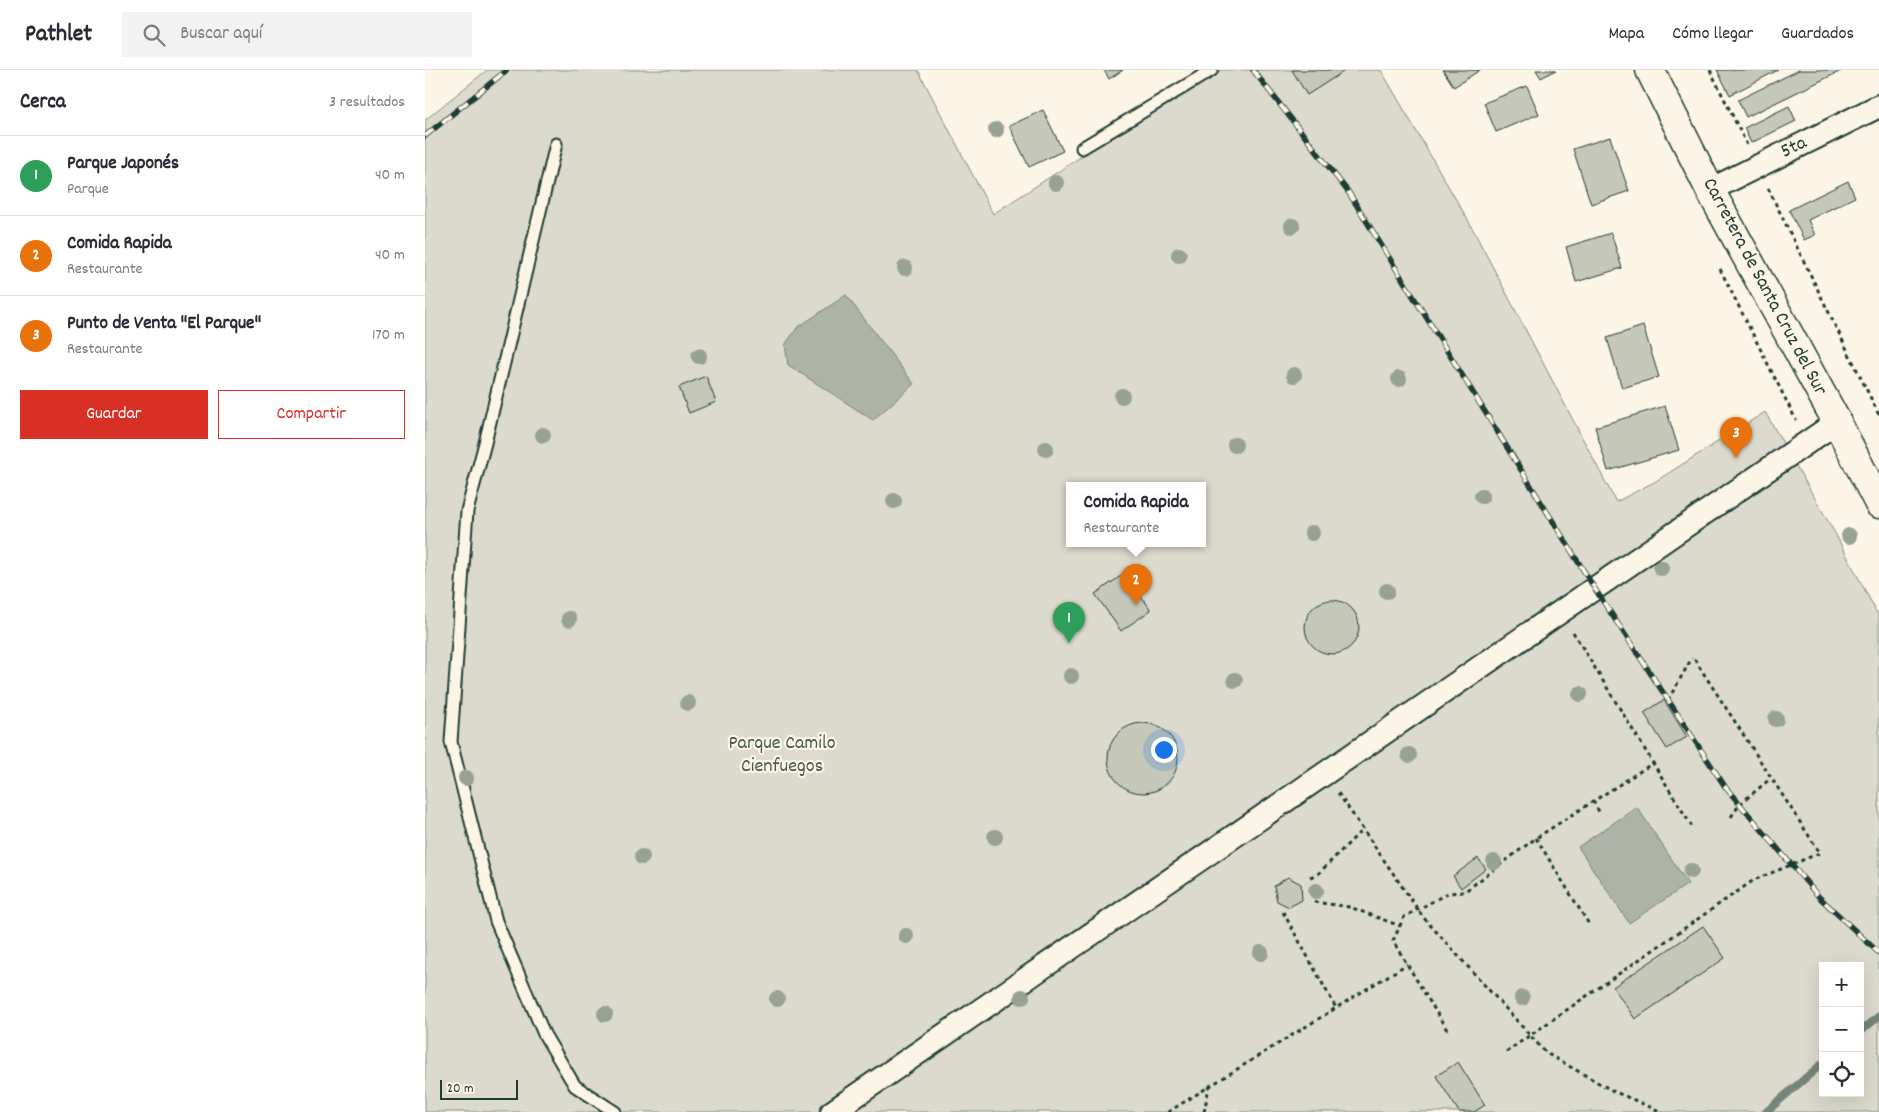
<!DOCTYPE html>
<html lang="es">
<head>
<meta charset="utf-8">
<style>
	:root { --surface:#fff; --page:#f2f2f3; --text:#2b2b33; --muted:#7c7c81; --line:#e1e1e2; --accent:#d93025 }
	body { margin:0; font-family:Dekko,sans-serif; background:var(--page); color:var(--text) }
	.controls { position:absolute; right:15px; bottom:15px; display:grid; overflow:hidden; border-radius:0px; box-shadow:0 5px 20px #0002 }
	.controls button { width:45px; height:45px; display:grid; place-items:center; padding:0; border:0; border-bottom:1px solid var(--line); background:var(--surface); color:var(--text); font:25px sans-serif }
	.scale { position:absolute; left:15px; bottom:12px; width:78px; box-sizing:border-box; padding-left:5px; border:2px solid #1f3d34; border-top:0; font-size:14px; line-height:18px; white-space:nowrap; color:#1f3d34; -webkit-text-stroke:4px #fcf5e5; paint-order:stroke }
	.you { position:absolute; left:738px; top:679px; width:18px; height:18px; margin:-12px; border:4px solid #fff; border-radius:50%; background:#1a73e8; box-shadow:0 0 0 8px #1a73e833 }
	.badge { display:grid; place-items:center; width:32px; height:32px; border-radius:50%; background:var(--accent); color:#fff; font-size:16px; font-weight:700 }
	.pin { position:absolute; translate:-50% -41px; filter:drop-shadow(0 1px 2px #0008) }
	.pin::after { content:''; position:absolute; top:26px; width:18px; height:15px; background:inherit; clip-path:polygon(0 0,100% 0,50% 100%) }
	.popup { position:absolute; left:641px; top:412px; width:140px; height:65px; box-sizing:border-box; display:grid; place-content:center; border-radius:0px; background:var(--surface); filter:drop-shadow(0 1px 4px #0005); font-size:16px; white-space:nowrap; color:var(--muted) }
	.popup b { font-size:19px; color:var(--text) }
	.popup::after { content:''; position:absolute; left:50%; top:100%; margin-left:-10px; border:10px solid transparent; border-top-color:var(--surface) }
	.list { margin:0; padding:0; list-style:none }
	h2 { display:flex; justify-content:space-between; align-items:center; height:65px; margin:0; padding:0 20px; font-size:21px }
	h2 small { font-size:16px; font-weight:400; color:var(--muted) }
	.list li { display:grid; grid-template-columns:32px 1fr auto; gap:15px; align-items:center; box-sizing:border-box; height:80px; padding:0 20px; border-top:1px solid var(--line) }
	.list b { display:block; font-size:19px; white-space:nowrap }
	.list p { margin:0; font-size:16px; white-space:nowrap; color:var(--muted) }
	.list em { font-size:16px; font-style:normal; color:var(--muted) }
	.actions { display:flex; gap:10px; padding:15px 20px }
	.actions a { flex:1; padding:11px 0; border:1px solid var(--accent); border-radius:0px; text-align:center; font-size:18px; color:var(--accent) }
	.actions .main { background:var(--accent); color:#fff }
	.icon { flex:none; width:28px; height:28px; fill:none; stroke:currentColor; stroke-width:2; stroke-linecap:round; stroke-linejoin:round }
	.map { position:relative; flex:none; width:1454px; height:1042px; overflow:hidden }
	header { display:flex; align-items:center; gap:30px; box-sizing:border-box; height:70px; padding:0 25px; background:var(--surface); border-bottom:1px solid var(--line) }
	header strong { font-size:24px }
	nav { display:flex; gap:28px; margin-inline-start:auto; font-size:18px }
	.search { width:350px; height:45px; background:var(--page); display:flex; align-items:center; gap:12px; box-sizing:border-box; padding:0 18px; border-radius:0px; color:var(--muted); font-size:19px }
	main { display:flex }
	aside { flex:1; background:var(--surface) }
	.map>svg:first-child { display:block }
</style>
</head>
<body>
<header>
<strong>Pathlet</strong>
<div class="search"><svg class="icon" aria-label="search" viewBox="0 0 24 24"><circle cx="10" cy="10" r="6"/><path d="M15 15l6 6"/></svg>Buscar aquí</div>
<nav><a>Mapa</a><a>Cómo llegar</a><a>Guardados</a></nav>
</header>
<main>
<aside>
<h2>Cerca<small>3 resultados</small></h2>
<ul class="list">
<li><span class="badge" style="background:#2e9e5b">1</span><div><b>Parque Japonés</b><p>Parque</p></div><em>40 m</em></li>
<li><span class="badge" style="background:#e8710a">2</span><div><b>Comida Rapida</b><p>Restaurante</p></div><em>40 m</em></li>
<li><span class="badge" style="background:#e8710a">3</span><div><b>Punto de Venta &quot;El Parque&quot;</b><p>Restaurante</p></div><em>170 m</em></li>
</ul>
<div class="actions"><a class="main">Guardar</a><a>Compartir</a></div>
</aside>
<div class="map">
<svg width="1454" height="1042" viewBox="0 0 1454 1042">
	<rect width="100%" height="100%" fill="#fcf5e5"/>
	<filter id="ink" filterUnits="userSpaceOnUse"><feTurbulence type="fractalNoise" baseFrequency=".02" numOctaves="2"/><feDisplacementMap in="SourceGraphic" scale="10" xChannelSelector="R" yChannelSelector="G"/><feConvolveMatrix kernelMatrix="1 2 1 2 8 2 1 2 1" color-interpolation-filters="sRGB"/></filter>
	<g filter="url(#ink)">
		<path fill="#dcdacc" stroke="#7e8c80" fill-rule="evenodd" d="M62 0H493L568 144 789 0H956L1044 152 1191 432 1231 411 1340 342 1411 465 1454 547V1042H0V50ZM645 416H777V474H645ZM1398 896H1435V1023H1398Z"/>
		<g fill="#aeb3a7" stroke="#758479">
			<path d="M421 225 489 314 448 350 363 295 360 275 372 258Z"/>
			<path d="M1212 737 1263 814 1204 853 1153 777Z"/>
		</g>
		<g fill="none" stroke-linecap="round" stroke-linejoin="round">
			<g stroke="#758479" stroke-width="8">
				<path d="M1435 962 1454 946"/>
				<path d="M1341 1042 1398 993"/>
			</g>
		</g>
		<g fill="#c5c7b9" stroke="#1f3d34">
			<path d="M679 0H698L684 9Z"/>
			<path d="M867 0H921L882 25Z"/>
			<path d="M1018 0H1055L1029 17Z"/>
			<path d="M1111 0H1131L1116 8Z"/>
			<path d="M1292 0H1353L1305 25Z"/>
			<path d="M1374 0H1418L1321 47 1313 30Z"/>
			<path d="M1102 16 1114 44 1071 62 1059 33Z"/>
			<path d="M1364 36 1371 51 1326 73 1319 58Z"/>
			<path d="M618 40 638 81 604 97 584 56Z"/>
			<path d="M1185 67 1204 121 1166 134 1148 79Z"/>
			<path d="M1423 111 1430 127 1383 150 1390 165 1379 170 1364 140Z"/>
			<path d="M1186 163 1197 198 1151 212 1141 177Z"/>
			<path d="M1218 256 1234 307 1197 318 1182 268Z"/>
			<path d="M281 306 291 332 264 343 254 317Z"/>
			<path d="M1240 336 1254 380 1183 401 1170 357Z"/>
			<path d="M700 503 726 540 696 561 670 524Z"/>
			<circle cx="907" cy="557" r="27"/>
			<path d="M1239 630 1262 667 1242 679 1219 643Z"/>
			<circle cx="718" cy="688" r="35"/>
			<path d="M1053 788 1061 799 1036 818 1028 806Z"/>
			<path d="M863 807 876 814 877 830 864 837 852 831 849 816Z"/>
			<path d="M1278 856 1300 888 1210 949 1188 917Z"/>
			<path d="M1033 992 1060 1035 1049 1042H1034L1011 1006Z"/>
		</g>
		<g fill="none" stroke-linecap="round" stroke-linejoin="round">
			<defs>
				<g id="lane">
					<path d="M131 74 60 373 42 441 26 672 71 851 119 964 150 1016 190 1042"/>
					<path d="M657 78 787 0"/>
				</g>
				<g id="street">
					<path d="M1285 120 1454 36"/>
					<path d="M407 1042 1412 352"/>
				</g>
				<path id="secondary" d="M1225 0 1285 120 1412 352 1454 434"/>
			</defs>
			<use href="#lane" stroke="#1f3d34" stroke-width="15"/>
			<use href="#street" stroke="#1f3d34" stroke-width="26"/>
			<use href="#secondary" stroke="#1f3d34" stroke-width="31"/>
			<g stroke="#1f3d34" stroke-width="3" stroke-dasharray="4 4" stroke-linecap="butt">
				<path d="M1285 0 1322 75"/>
				<path d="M1343 118 1454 345"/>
				<path d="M1295 199 1371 350"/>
				<path d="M1148 562 1269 760"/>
				<path d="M1243 630 1267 588"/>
				<path d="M913 723 998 847 1121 983 1188 1021 1237 1042"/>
				<path d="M1168 731 1176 745"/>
				<path d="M1306 747 1315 734 1345 709"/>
				<path d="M1111 768 1165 856"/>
				<path d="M885 807 893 804 938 759"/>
				<path d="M889 832 925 837 975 856"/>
				<path d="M858 842 911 938"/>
				<path d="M1022 960 968 871 979 847 1023 823 1039 822 1111 768 1228 693"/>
				<path d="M1081 982 1329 810 1395 783 1268 587"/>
				<path d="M743 1042 982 894"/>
				<path d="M779 1042 784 1017"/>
			</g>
			<use href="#lane" stroke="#fcf5e5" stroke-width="11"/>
			<use href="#street" stroke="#fcf5e5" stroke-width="22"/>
			<use href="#secondary" stroke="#fcf5e5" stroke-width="28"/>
			<defs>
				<g id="rail">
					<path d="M828 0 924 123 1170 519 1301 718 1394 827 1454 883"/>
					<path d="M0 66 82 0"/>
				</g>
			</defs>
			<use href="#rail" stroke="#1f3d34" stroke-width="5.5"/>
			<use href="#rail" stroke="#fcf5e5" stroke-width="4" stroke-dasharray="11" stroke-linecap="butt"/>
		</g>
		<g fill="#97a194">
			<circle cx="571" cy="60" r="8"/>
			<circle cx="631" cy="113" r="8"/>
			<circle cx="867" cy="156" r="8"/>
			<circle cx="754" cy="185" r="8"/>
			<circle cx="480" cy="198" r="8"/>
			<circle cx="274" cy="286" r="8"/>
			<circle cx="869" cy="305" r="8"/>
			<circle cx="974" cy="309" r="8"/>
			<circle cx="697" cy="326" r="8"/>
			<circle cx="118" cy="365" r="8"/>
			<circle cx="810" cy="375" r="8"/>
			<circle cx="621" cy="379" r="8"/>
			<circle cx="1057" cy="426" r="8"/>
			<circle cx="469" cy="431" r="8"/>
			<circle cx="887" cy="463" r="8"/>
			<circle cx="1424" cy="466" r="8"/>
			<circle cx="1236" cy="498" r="8"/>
			<circle cx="962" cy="521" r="8"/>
			<circle cx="144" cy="549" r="8"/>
			<circle cx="646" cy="606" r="8"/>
			<circle cx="810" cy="610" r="8"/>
			<circle cx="1155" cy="624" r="8"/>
			<circle cx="263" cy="633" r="8"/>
			<circle cx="1351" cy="649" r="8"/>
			<circle cx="984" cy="685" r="8"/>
			<circle cx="41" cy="708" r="8"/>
			<circle cx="570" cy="767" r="8"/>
			<circle cx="217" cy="787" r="8"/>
			<circle cx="1069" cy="792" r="8"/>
			<circle cx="1266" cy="801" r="8"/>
			<circle cx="891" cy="821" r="8"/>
			<circle cx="481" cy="866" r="8"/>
			<circle cx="836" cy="883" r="8"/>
			<circle cx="597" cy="927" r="8"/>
			<circle cx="1097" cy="928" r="8"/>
			<circle cx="352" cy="929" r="8"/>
			<circle cx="180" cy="944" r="8"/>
		</g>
	</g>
	<g text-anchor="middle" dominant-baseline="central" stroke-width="4.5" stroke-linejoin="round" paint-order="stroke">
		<g font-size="20" fill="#1f3d34" stroke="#fcf5e5">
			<text transform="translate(1369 78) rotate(-26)">5ta</text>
			<text transform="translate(1339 217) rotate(62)">Carretera de Santa Cruz del Sur</text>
		</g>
		<g font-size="20" fill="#455c52" stroke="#fcf5e5">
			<text x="357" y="674">Parque Camilo<tspan x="357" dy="23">Cienfuegos</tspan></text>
		</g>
	</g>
</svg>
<div class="controls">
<button>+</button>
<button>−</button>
<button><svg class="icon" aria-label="locate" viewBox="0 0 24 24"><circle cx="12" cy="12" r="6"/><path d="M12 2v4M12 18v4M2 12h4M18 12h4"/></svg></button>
</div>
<div class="scale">20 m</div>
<div class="you"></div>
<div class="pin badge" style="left:644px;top:573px;background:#2e9e5b">1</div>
<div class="pin badge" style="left:711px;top:535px;background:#e8710a">2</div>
<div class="popup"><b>Comida Rapida</b>Restaurante</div>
<div class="pin badge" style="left:1311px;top:388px;background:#e8710a">3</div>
</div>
</main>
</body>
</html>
